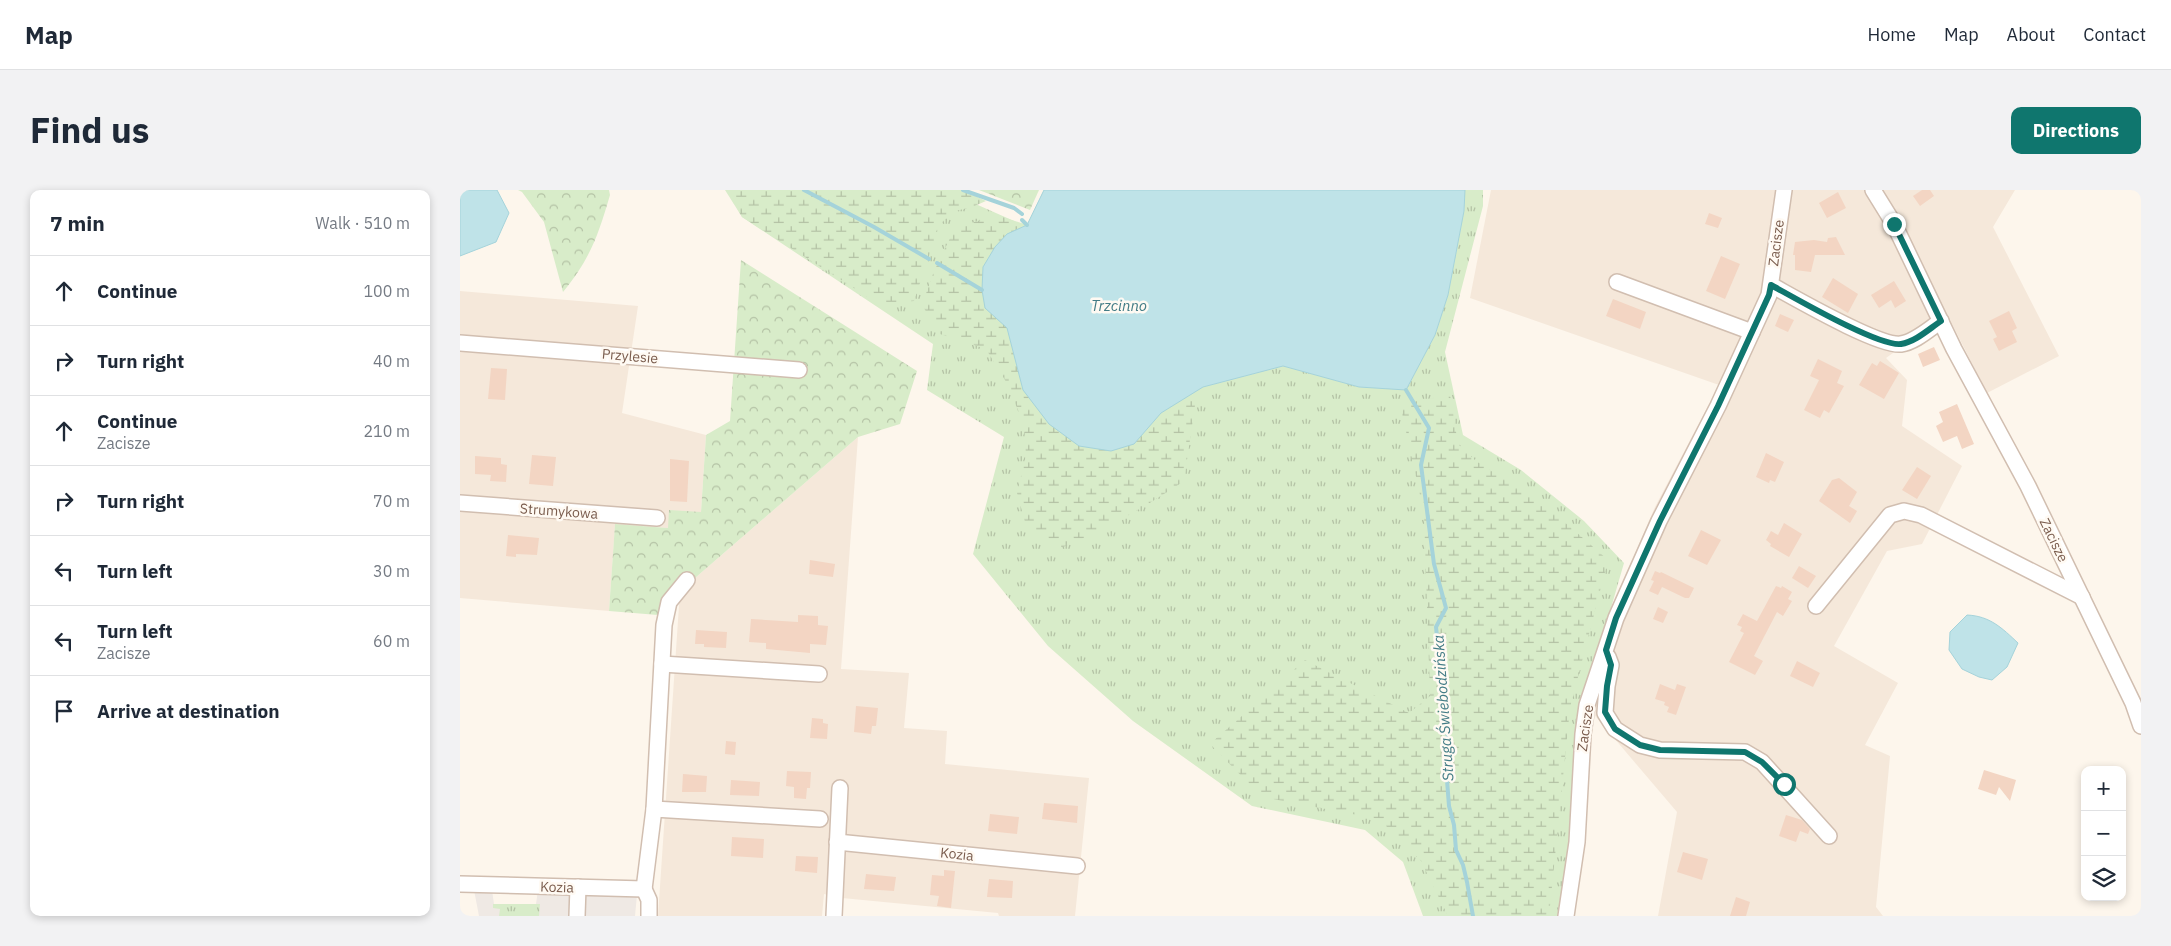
<!DOCTYPE html>
<html lang="en">
<head>
<meta charset="utf-8">
<style>
	:root { --surface:#fff; --page:#f2f2f3; --text:#1f2937; --muted:#747a83; --line:#e0e1e3; --accent:#0f766e }
	body { margin:0; font-family:"IBM Plex Sans",sans-serif; background:var(--page); color:var(--text) }
	.controls { position:absolute; right:15px; bottom:15px; display:grid; overflow:hidden; border-radius:10px; box-shadow:0 2px 8px #0003 }
	.controls button { width:45px; height:45px; display:grid; place-items:center; padding:0; border:0; border-bottom:1px solid var(--line); background:var(--surface); color:var(--text); font:25px sans-serif }
	.stop { position:absolute; width:15px; height:15px; margin:-11px; border:4px solid #0f766e; border-radius:50%; background:#fff }
	.stop.end { background:#0f766e; border-color:#fff; box-shadow:0 1px 5px #0008 }
	.list { margin:0; padding:0; list-style:none }
	h2 { display:flex; justify-content:space-between; align-items:center; height:65px; margin:0; padding:0 20px; font-size:21px }
	h2 small { font-size:16px; font-weight:400; color:var(--muted) }
	.list li { display:grid; grid-template-columns:32px 1fr auto; gap:15px; align-items:center; box-sizing:border-box; height:70px; padding:0 20px; border-top:1px solid var(--line) }
	.list b { display:block; font-size:19px; white-space:nowrap }
	.list p { margin:0; font-size:16px; white-space:nowrap; color:var(--muted) }
	.list em { font-size:16px; font-style:normal; color:var(--muted) }
	.icon { flex:none; width:28px; height:28px; fill:none; stroke:currentColor; stroke-width:2; stroke-linecap:round; stroke-linejoin:round }
	.map { position:relative; flex:none; width:1681px; height:726px; overflow:hidden; border-radius:10px }
	header { display:flex; align-items:center; gap:30px; box-sizing:border-box; height:70px; padding:0 25px; background:var(--surface); border-bottom:1px solid var(--line) }
	header strong { font-size:24px }
	nav { display:flex; gap:28px; margin-inline-start:auto; font-size:18px }
	.intro { display:flex; align-items:center; justify-content:space-between; box-sizing:border-box; height:120px; padding:0 30px }
	h1 { margin:0; font-size:35px }
	.button { padding:12px 22px; border-radius:10px; background:var(--accent); color:#fff; font-size:18px; font-weight:700 }
	main { display:flex; gap:30px; padding:0 30px }
	aside { flex:1; background:var(--surface); border-radius:10px; box-shadow:0 2px 8px #0003 }
	.map>svg:first-child { display:block }
</style>
</head>
<body>
<header>
<strong>Map</strong>
<nav><a>Home</a><a>Map</a><a>About</a><a>Contact</a></nav>
</header>
<div class="intro"><h1>Find us</h1><a class="button">Directions</a></div>
<main>
<aside>
<h2>7 min<small>Walk · 510 m</small></h2>
<ul class="list">
<li><svg class="icon" aria-label="ahead" viewBox="0 0 24 24"><path d="M12 20V5M6 11l6-6 6 6"/></svg><div><b>Continue</b></div><em>100 m</em></li>
<li><svg class="icon" aria-label="right" viewBox="0 0 24 24"><path d="M7 20v-9h11M14 6l5 5-5 5"/></svg><div><b>Turn right</b></div><em>40 m</em></li>
<li><svg class="icon" aria-label="ahead" viewBox="0 0 24 24"><path d="M12 20V5M6 11l6-6 6 6"/></svg><div><b>Continue</b><p>Zacisze</p></div><em>210 m</em></li>
<li><svg class="icon" aria-label="right" viewBox="0 0 24 24"><path d="M7 20v-9h11M14 6l5 5-5 5"/></svg><div><b>Turn right</b></div><em>70 m</em></li>
<li><svg class="icon" aria-label="left" viewBox="0 0 24 24"><path d="M17 20v-9H6M10 6l-5 5 5 5"/></svg><div><b>Turn left</b></div><em>30 m</em></li>
<li><svg class="icon" aria-label="left" viewBox="0 0 24 24"><path d="M17 20v-9H6M10 6l-5 5 5 5"/></svg><div><b>Turn left</b><p>Zacisze</p></div><em>60 m</em></li>
<li><svg class="icon" aria-label="arrive" viewBox="0 0 24 24"><path d="M6 21V4h12l-3 4 3 4H6"/></svg><div><b>Arrive at destination</b></div></li>
</ul>
</aside>
<div class="map">
<svg width="1681" height="726" viewBox="0 0 1681 726">
	<defs>
		<pattern id="grass-tufts" width="24" height="20" patternUnits="userSpaceOnUse" patternTransform="scale(1.25)"><rect width="24" height="20" fill="#d8ecc9"/><path d="M3 7l-1-3M5 7V3M7 7l1-3M15 17l-1-3M17 17v-4M19 17l1-3" fill="none" stroke="#b4c2a5"/></pattern>
		<pattern id="forest-crowns" width="20" height="18" patternUnits="userSpaceOnUse" patternTransform="scale(1.25)"><rect width="20" height="18" fill="#d8ecc9"/><path d="M2 6a3 3 0 1 1 6 0M12 15a3 3 0 1 1 6 0" fill="none" stroke="#b4c2a5"/></pattern>
		<pattern id="wetland-marsh" width="20" height="14" patternUnits="userSpaceOnUse" patternTransform="scale(1.25)"><rect width="20" height="14" fill="#d8ecc9"/><path d="M1 5h8M5 5V1M11 12h8M15 12V8" fill="none" stroke="#b4c2a5"/></pattern>
	</defs>
	<rect width="100%" height="100%" fill="#fdf6ec"/>
	<g fill="#f5e8da">
		<path d="M1031 0H1555L1533 37 1599 166 1527 203 1487 124 1426 168 1447 190 1442 236 1502 276 1462 354 1427 361 1374 456 1438 493 1405 555 1430 566 1416 717 1423 726H1198L1217 622 1131 521 1147 428 1195 317 1259 195 1010 108Z"/>
		<path d="M0 101 178 116 162 223 246 245 241 322 208 338 155 335 149 421 0 408Z"/>
		<path d="M398 247 381 479 449 483 444 538 487 541 485 574 629 588 615 726H539L538 723 382 708 364 704 362 726H198L220 401Z"/>
	</g>
	<path fill="#efe9e4" d="M178 694 175 726H19L14 700H32L34 714H76L78 700Z"/>
	<g fill="url(#grass-tufts)">
		<path d="M267 0H484L554 31 743 197 823 176 899 197 946 200 975 145 988 105 1004 21 1005 0H1023V16L985 162 1003 245 1061 280 1124 331 1164 373 1122 518 1115 726H963L943 672 905 640 792 616 673 531 588 456 513 364 544 247 467 200 473 154 282 27Z"/>
		<path d="M33 714H80L79 726H39L40 719 33 718Z"/>
	</g>
	<g fill="url(#forest-crowns)">
		<path d="M58 0H149L150 5C138 46 130 69 103 102L84 32 62 2Z"/>
		<path d="M519 0H579L570 20Z"/>
		<path d="M281 70 457 181 440 234 398 247 220 401 210 426 149 421 155 334 208 338 209 320 241 322 246 245 270 231Z"/>
	</g>
	<g fill="url(#wetland-marsh)">
		<path d="M265 0H503L526 11 512 17 491 22 479 36 454 111 419 114 282 27Z"/>
		<path d="M584 0H1005L1004 21 988 105 975 145 946 200 899 197 823 176 743 197 736 208 724 291C682 319 643 341 596 360L567 339 557 303 566 265 564 234 545 190 526 159 480 144 462 115 474 81 495 38 537 25 567 35Z"/>
		<path d="M990 205 998 254 1016 271 1084 314 1148 370 1110 518 1089 726H988L961 671 919 629 802 607 750 554 845 470 949 523 970 506 964 323 940 214Z"/>
	</g>
	<g fill="#bfe3e8" stroke="#a5d3da">
		<path d="M0 0H37L49 23 36 52 0 66Z"/>
		<path d="M584 0H1005L1004 21 988 105 975 145 946 200 899 197 823 176 743 197 701 223 674 254 651 261 619 256 589 234 563 200 547 138 525 118 522 100 523 77 535 57 547 44 567 35Z"/>
		<path d="M1507 425C1530 426 1542 438 1558 453L1547 477 1532 490 1519 487 1502 479 1489 460 1490 442Z"/>
	</g>
	<g fill="none" stroke-linecap="round" stroke-linejoin="round">
		<g stroke="#a5d3da" stroke-width="4">
			<path d="M344 0 414 37 469 69"/>
			<path d="M503 0 554 18 562 24"/>
			<path d="M562 30 567 35"/>
			<path d="M477 73 522 100"/>
			<path d="M946 200 969 238 961 275 974 374 986 418 976 437 989 559 987 590 989 616 994 635 996 660 1003 675 1007 692 1013 726"/>
		</g>
	</g>
	<g fill="#f3d5c3">
		<path d="M1462 0H1470L1474 6 1460 16 1453 6Z"/>
		<path d="M1378 2 1386 18 1367 28 1359 13Z"/>
		<path d="M1249 23 1262 28 1258 38 1245 34Z"/>
		<path d="M1376 47 1385 65H1355L1351 82 1335 80V65H1333L1335 52 1354 50 1367 52 1368 48Z"/>
		<path d="M1261 66 1280 74 1265 109 1246 101Z"/>
		<path d="M1373 88 1398 104 1388 123 1362 107Z"/>
		<path d="M1434 91 1446 111 1435 118 1431 110 1419 118 1411 105Z"/>
		<path d="M1153 109 1186 122 1180 139 1146 126Z"/>
		<path d="M1549 121 1557 138 1552 141 1557 152 1539 161 1533 149 1537 147 1529 131Z"/>
		<path d="M1320 124 1334 130 1328 142 1315 136Z"/>
		<path d="M1474 157 1480 170 1463 177 1458 164Z"/>
		<path d="M1358 169 1382 181 1377 193 1384 196 1369 223 1364 220 1360 228 1344 220 1359 190 1350 186Z"/>
		<path d="M1420 171 1439 183 1424 209 1399 195 1412 173 1417 176Z"/>
		<path d="M31 178 47 179 45 210 28 209Z"/>
		<path d="M1497 214 1514 254 1502 259 1497 246 1483 252 1476 236 1483 232 1479 222Z"/>
		<path d="M1306 263 1324 272 1315 292 1310 290 1309 293 1296 287Z"/>
		<path d="M72 265 96 267 93 296 69 294Z"/>
		<path d="M15 266 41 268V274L47 275 46 292 30 291 31 285 15 284Z"/>
		<path d="M210 269 229 271 227 312 210 311Z"/>
		<path d="M1457 277 1471 286 1457 309 1442 300Z"/>
		<path d="M1379 288 1397 302 1389 316 1397 321 1390 333 1359 311 1372 290Z"/>
		<path d="M1324 333 1342 344 1329 367 1310 356 1311 354 1306 350 1311 341 1318 345Z"/>
		<path d="M1241 340 1261 350 1247 375 1228 366Z"/>
		<path d="M48 345 79 348 77 365 56 364V367L46 366Z"/>
		<path d="M350 370 375 374 373 387 349 384Z"/>
		<path d="M1339 376 1356 386 1348 398 1332 388Z"/>
		<path d="M1195 381 1200 383 1201 382 1234 398 1229 408H1225L1202 397 1198 405 1189 401 1194 391 1191 390Z"/>
		<path d="M1316 396 1321 398 1322 396 1332 402 1328 409 1332 411 1323 426 1317 422 1294 466 1303 471 1295 485 1269 472 1284 443 1280 441 1282 437 1277 435 1283 424 1297 431Z"/>
		<path d="M1198 417 1208 422 1203 433 1193 429Z"/>
		<path d="M338 425 358 426V435L368 436 366 455 350 454V463L306 459V453L289 452 291 429 338 432Z"/>
		<path d="M236 440 267 442 266 458 244 457V454H235Z"/>
		<path d="M1337 471 1360 483 1353 497 1330 486Z"/>
		<path d="M1200 494 1215 500 1217 494 1226 497 1216 525 1207 522 1209 517 1204 515 1205 512 1195 509Z"/>
		<path d="M396 516 418 518 416 536H412L411 544 394 542Z"/>
		<path d="M352 528 363 529V533L368 534 367 549 350 548Z"/>
		<path d="M266 551 276 552 275 565 265 564Z"/>
		<path d="M1524 580 1556 590 1550 611 1539 597 1536 605 1518 599Z"/>
		<path d="M327 581 351 582 350 598H347L346 609 334 608V597L326 596Z"/>
		<path d="M223 584 247 586 246 602H222Z"/>
		<path d="M271 590 300 592 299 606 270 605Z"/>
		<path d="M584 613 618 616 617 633 582 629Z"/>
		<path d="M530 624 559 627 557 644 528 641Z"/>
		<path d="M1326 625 1342 630 1350 639 1348 644 1340 641 1336 652 1319 646Z"/>
		<path d="M272 647 304 649 303 668 271 666Z"/>
		<path d="M1223 662 1248 669 1242 690 1217 682Z"/>
		<path d="M336 666 358 667 357 683 335 681Z"/>
		<path d="M484 680 495 681 491 718 477 716 479 706 470 705 472 685 484 686Z"/>
		<path d="M406 684 436 687 434 701 404 699Z"/>
		<path d="M529 689 553 691 552 708 527 707Z"/>
		<path d="M1276 707 1290 712 1286 726H1270Z"/>
	</g>
	<g fill="none" stroke-linecap="round" stroke-linejoin="round">
		<defs>
			<g id="minor">
				<path d="M1413 0 1434 34 1494 159 1568 296 1673 513 1681 536"/>
				<path d="M1157 92 1292 142"/>
				<path d="M1311 95C1335 108 1419 157 1441 154 1455 152 1469 139 1481 131"/>
				<path d="M0 153 339 180"/>
				<path d="M0 313 197 328"/>
				<path d="M1356 416 1430 325 1444 321 1461 325 1622 407"/>
				<path d="M1148 467 1151 475 1147 496 1145 523 1155 539 1180 555 1200 560 1285 562 1302 572 1369 646"/>
				<path d="M202 474 359 484"/>
				<path d="M194 619 360 629"/>
				<path d="M377 652 617 676"/>
				<path d="M0 694 184 699"/>
				<path d="M184 699 194 619 204 435 209 412 227 390"/>
				<path d="M184 699 189 710V726"/>
				<path d="M117 726 118 697"/>
				<path d="M374 726 380 598"/>
				<path d="M1106 726 1117 652 1123 544 1127 515 1156 428 1199 331 1258 216 1309 105 1324 0"/>
			</g>
		</defs>
		<use href="#minor" stroke="#d1beb0" stroke-width="18"/>
		<use href="#minor" stroke="#fff" stroke-width="15"/>
	</g>
	<g fill="none" stroke-linecap="round" stroke-linejoin="round">
		<path stroke="#0f766e" stroke-width="6" d="M1324 594 1302 572 1285 562 1200 560 1180 555 1155 539 1145 522 1147 496 1151 475 1146 460 1156 428 1200 331 1258 216 1309 105 1311 95C1335 108 1419 157 1441 154 1455 152 1469 139 1481 131L1434 34"/>
	</g>
	<g text-anchor="middle" dominant-baseline="central" stroke-width="5" stroke-linejoin="round" paint-order="stroke">
		<g font-size="14" fill="#7a5c4d" stroke="#fffaf3">
			<text transform="translate(1316 53) rotate(-83)">Zacisze</text>
			<text transform="translate(170 166) rotate(5)">Przylesie</text>
			<text transform="translate(99 321) rotate(4)">Strumykowa</text>
			<text transform="translate(1594 350) rotate(64)">Zacisze</text>
			<text transform="translate(1125 538) rotate(-82)">Zacisze</text>
			<text transform="translate(497 664) rotate(6)">Kozia</text>
			<text transform="translate(97 697) rotate(2)">Kozia</text>
		</g>
		<g font-size="15" font-style="italic" fill="#437c86" stroke="#fffaf3">
			<text x="659" y="115">Trzcinno</text>
			<text transform="translate(983 518) rotate(-94)">Struga Świebodzińska</text>
		</g>
	</g>
</svg>
<div class="controls">
<button>+</button>
<button>−</button>
<button><svg class="icon" aria-label="layers" viewBox="0 0 24 24"><path d="M12 4l9 5-9 5-9-5zM3 14l9 5 9-5"/></svg></button>
</div>
<div class="stop" style="left:1324px;top:594px"></div>
<div class="stop end" style="left:1434px;top:34px"></div>
</div>
</main>
</body>
</html>
